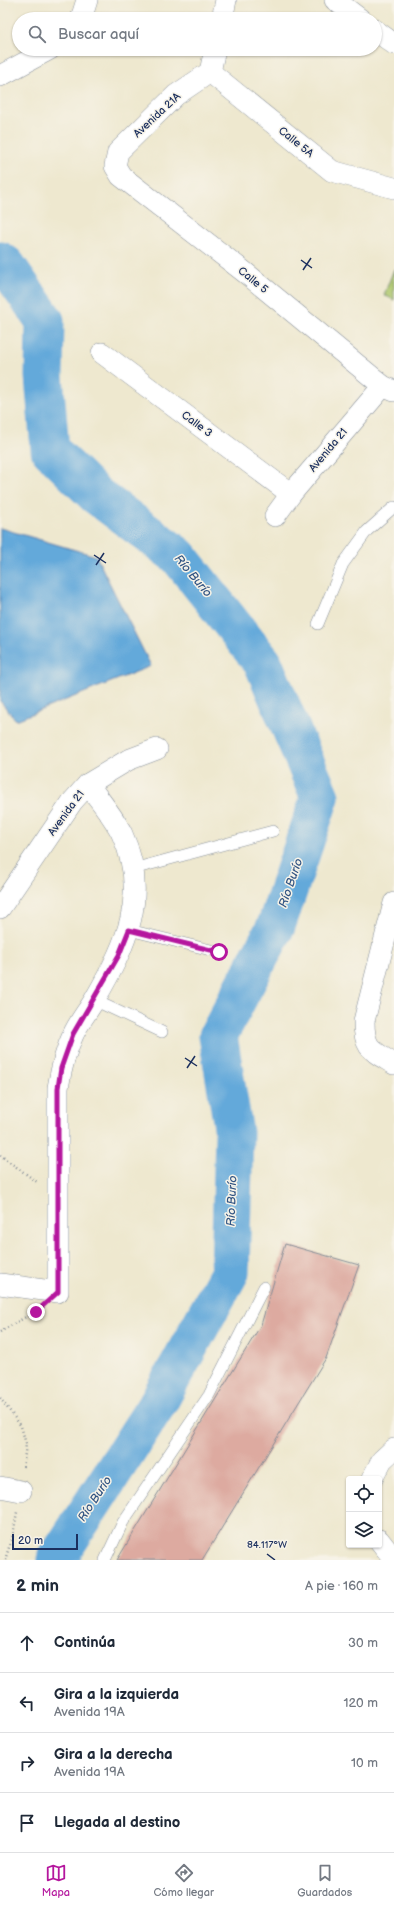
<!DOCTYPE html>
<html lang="es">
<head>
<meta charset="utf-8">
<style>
	:root { --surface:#fff; --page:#f6f6f7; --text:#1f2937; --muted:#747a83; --line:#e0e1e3; --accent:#b5179e }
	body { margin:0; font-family:"Balsamiq Sans",sans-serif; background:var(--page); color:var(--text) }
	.controls { position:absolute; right:12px; bottom:12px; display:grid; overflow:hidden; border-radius:4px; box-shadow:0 1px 3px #0004 }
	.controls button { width:36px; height:36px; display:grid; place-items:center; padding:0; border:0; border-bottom:1px solid var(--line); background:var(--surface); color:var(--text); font:20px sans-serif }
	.scale { position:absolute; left:12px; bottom:10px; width:66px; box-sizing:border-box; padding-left:4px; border:2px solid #1b2f5e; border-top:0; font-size:11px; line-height:14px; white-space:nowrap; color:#1b2f5e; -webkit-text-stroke:3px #f7f3e8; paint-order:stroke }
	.stop { position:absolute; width:12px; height:12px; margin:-9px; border:3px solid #b5179e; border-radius:50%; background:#fff }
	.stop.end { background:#b5179e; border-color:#fff; box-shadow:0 1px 4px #0008 }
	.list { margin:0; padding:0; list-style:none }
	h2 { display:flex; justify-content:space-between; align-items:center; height:52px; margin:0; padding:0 16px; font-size:17px }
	h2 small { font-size:13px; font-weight:400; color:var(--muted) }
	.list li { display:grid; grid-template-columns:26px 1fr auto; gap:12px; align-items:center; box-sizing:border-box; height:60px; padding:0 16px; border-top:1px solid var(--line) }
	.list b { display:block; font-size:15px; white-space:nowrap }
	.list p { margin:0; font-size:13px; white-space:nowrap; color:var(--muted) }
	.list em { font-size:13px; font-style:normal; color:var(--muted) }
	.icon { flex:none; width:22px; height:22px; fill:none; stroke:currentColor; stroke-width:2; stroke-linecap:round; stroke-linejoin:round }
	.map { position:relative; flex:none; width:394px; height:1560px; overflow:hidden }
	.search { position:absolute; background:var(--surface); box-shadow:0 1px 3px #0004; left:12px; right:12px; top:12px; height:44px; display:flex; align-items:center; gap:10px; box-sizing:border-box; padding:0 14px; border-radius:22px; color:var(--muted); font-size:15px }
	.sheet { height:292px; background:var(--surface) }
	nav { display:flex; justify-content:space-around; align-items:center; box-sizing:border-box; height:56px; border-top:1px solid var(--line); background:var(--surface); font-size:11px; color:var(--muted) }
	nav a { display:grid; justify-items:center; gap:2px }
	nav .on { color:var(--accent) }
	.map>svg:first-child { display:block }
</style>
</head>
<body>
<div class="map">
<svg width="394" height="1560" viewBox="0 0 394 1560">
	<rect width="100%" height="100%" fill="#f7f3e8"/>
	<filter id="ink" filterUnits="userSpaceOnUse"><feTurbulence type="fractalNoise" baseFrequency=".025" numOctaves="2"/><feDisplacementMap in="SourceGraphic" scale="8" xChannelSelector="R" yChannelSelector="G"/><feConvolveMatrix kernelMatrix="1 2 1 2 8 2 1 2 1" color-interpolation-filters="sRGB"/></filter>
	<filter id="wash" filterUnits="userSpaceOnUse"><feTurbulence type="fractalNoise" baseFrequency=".012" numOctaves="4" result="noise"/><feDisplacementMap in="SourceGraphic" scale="16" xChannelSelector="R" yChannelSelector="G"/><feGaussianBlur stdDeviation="0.9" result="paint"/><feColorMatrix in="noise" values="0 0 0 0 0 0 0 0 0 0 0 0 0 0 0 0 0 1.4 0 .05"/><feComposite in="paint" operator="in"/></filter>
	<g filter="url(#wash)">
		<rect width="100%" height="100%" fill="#eee8cf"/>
		<path fill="#b0c96e" stroke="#667c66" d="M394 269V300L384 295Z"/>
		<path fill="#64a9da" stroke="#406c9c" d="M0 528 96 556 151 666 16 720 0 701Z"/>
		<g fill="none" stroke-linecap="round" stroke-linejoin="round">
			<path stroke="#64a9da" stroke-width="39" d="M0 261 6 265 45 321 44 376 50 450 96 495 178 556 263 663 320 797 276 926 218 1036 234 1133 230 1272 159 1401 56 1560"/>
		</g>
		<g id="blocks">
			<path fill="#ddaaa0" d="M285 1244 359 1265 326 1358 202 1560H117L261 1325Z"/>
		</g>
	</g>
	<g filter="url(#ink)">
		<use href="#blocks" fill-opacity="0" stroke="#848c96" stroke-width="1"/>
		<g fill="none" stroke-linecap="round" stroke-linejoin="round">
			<defs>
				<g id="service">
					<path d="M318 624 343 564 367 531 394 507"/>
					<path d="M133 869 273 831"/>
					<path d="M129 930 219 952"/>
					<path d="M94 1000 162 1032"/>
					<path d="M105 1560 123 1522 209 1395 264 1287"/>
				</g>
				<g id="minor">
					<path d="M335 0 360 19"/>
					<path d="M81 19 87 0"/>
					<path d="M222 19 226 0"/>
					<path d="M375 30 394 44"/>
					<path d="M215 49 210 72 176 95 118 152 115 166 121 176 247 274 383 386 394 391"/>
					<path d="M210 72 332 171 394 188"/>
					<path d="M0 76 50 49"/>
					<path d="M102 353 291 494"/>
					<path d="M275 516 291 494 383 386"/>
					<path d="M394 903 364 1021C364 1049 371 1050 394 1064"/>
					<path d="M0 908 72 802 88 784 128 760 157 749"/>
					<path d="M0 1284 58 1292V1088C61 1069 65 1052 73 1035 78 1023 88 1011 95 999 126 946 150 895 122 834 114 817 99 800 88 784"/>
					<path d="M372 1479 382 1460 394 1449"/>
					<path d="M0 1487 21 1491"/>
					<path d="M379 1540 390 1554 394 1557"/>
				</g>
			</defs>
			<use href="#service" stroke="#848c96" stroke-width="12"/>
			<use href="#minor" stroke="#848c96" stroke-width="22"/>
			<g stroke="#848c96" stroke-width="2.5" stroke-dasharray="1 3" stroke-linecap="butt">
				<path d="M0 1155 37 1182"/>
				<path d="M0 1332 36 1311"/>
				<path d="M0 1398 21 1426 26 1444 23 1470"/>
				<path d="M5 1560 13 1535 17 1512"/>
			</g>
			<use href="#service" stroke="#fff" stroke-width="11"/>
			<use href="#minor" stroke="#fff" stroke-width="21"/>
		</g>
	</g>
	<g fill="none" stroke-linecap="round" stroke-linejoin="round" filter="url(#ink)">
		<path stroke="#b5179e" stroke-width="5" d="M36 1312 58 1292V1088L61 1068 73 1034 119 955 129 930 219 952"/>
	</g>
	<path fill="none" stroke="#1b2f5e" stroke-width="1.5" d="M301 260 312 268M303 270 311 258M94 555 106 563M96 565 104 553M185 1058 197 1066M187 1068 195 1056M267 1554 275 1560"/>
	<g text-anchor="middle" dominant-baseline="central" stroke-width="3" stroke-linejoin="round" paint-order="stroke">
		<g font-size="11" fill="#1b2f5e" stroke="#f7f3e8">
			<text transform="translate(157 115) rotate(-43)">Avenida 21A</text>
			<text transform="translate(296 142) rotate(39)">Calle 5A</text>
			<text transform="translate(253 280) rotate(39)">Calle 5</text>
			<text transform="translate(197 424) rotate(37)">Calle 3</text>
			<text transform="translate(328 450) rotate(-50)">Avenida 21</text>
			<text transform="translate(66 813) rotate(-54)">Avenida 21</text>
		</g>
		<g font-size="12" font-style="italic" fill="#315483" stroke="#f7f3e8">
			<text transform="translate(193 576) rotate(50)">Río Burío</text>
			<text transform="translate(291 883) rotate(-71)">Río Burío</text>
			<text transform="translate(232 1201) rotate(-88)">Río Burío</text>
			<text transform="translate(95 1499) rotate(-57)">Río Burío</text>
		</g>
	</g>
	<g font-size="10" text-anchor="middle" fill="#1b2f5e" stroke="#f7f3e8" stroke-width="3" stroke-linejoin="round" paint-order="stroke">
		<text x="267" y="1548">84.117°W</text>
	</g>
</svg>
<div class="controls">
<button><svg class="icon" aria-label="locate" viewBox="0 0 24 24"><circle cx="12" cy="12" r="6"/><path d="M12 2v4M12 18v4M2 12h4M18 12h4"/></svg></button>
<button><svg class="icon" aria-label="layers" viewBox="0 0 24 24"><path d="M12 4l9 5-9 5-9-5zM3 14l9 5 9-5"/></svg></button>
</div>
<div class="scale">20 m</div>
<div class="stop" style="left:219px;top:952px"></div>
<div class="stop end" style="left:36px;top:1312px"></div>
<div class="search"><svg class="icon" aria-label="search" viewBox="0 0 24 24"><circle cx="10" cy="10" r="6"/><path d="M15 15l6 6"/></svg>Buscar aquí</div>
</div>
<section class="sheet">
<h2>2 min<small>A pie · 160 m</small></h2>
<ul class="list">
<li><svg class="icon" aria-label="ahead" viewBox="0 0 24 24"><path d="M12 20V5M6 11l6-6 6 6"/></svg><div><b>Continúa</b></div><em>30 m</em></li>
<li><svg class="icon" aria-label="left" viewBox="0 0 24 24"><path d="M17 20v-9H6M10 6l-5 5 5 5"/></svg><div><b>Gira a la izquierda</b><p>Avenida 19A</p></div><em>120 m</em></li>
<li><svg class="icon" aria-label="right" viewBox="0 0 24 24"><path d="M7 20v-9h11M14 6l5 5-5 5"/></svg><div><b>Gira a la derecha</b><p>Avenida 19A</p></div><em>10 m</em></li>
<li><svg class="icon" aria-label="arrive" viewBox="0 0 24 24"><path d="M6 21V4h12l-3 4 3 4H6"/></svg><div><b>Llegada al destino</b></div></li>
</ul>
</section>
<nav>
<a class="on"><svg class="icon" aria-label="map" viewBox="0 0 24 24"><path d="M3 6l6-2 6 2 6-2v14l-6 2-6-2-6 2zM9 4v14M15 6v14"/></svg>Mapa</a>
<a><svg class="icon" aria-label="directions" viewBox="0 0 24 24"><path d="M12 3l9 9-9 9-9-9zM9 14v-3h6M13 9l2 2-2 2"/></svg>Cómo llegar</a>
<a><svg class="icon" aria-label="saved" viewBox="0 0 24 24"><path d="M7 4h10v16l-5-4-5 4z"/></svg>Guardados</a>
</nav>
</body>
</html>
